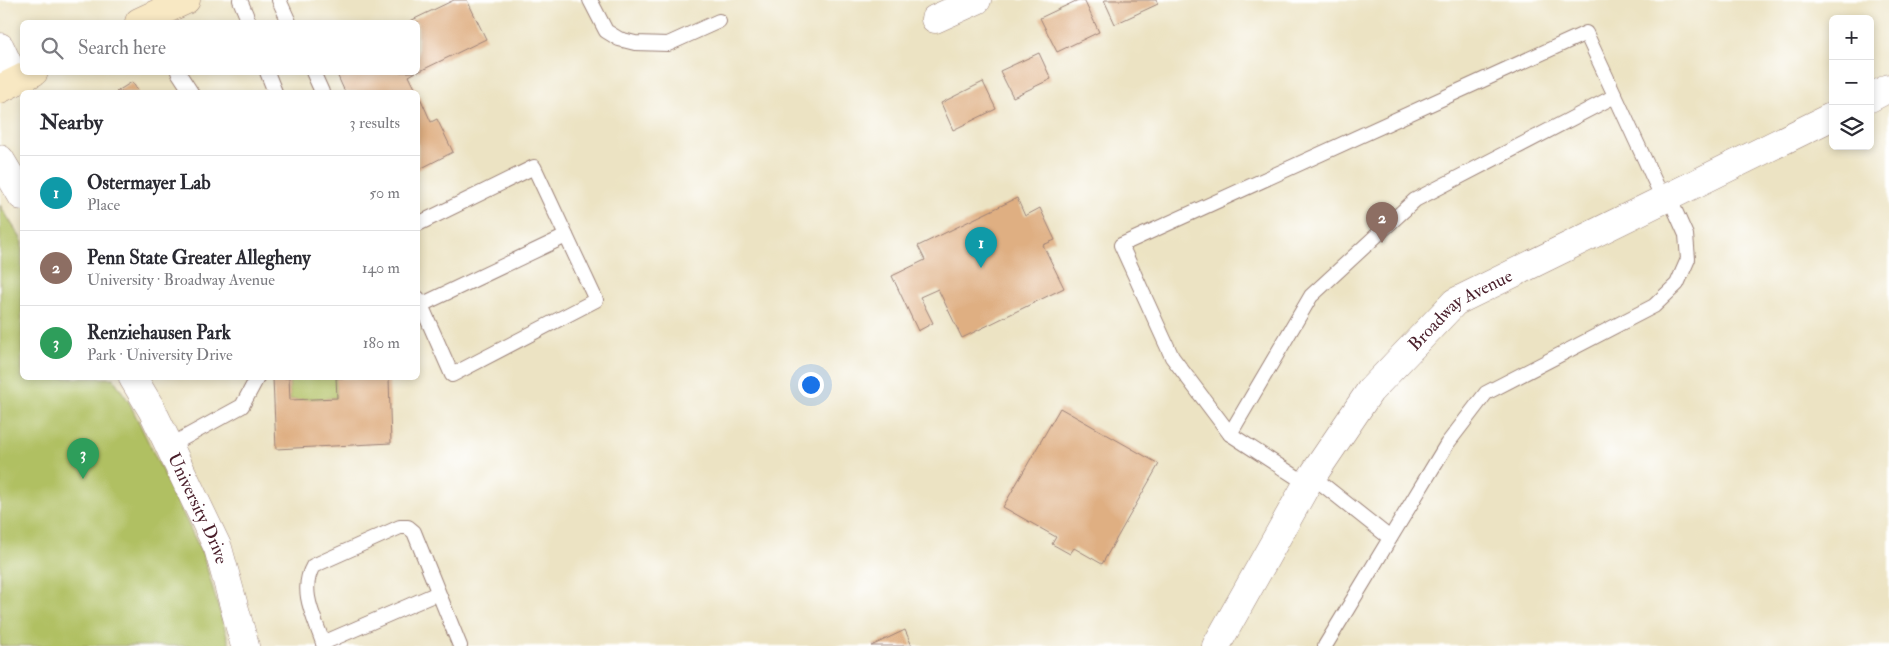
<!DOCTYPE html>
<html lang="en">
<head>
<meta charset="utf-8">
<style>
	:root { --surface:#fff; --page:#f2f2f3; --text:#2b2b33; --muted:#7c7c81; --line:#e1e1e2; --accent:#ea580c }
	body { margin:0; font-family:"IM FELL Double Pica",serif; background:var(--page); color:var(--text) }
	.controls { position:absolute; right:15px; top:15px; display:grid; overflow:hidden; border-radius:8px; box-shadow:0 2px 8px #0003 }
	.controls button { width:45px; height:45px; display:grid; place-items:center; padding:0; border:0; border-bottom:1px solid var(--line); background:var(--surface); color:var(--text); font:25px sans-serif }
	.you { position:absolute; left:810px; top:384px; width:18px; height:18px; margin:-12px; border:4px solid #fff; border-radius:50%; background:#1a73e8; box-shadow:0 0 0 8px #1a73e833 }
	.badge { display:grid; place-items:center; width:32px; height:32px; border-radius:50%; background:var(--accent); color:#fff; font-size:16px; font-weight:700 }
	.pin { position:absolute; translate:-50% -41px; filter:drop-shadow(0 1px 2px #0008) }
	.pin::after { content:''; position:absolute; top:26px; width:18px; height:15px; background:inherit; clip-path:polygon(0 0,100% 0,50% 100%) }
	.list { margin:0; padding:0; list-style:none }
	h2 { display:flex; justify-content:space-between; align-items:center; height:65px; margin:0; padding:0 20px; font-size:21px }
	h2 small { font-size:16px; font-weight:400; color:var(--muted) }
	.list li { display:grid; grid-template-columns:32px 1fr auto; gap:15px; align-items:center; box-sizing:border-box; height:75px; padding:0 20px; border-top:1px solid var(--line) }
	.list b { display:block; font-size:19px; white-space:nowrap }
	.list p { margin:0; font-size:16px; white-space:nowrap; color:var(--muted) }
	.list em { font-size:16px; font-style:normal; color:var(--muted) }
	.icon { flex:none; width:28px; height:28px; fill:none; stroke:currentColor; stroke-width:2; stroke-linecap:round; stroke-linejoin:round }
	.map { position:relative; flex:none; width:1889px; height:646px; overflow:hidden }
	.search { position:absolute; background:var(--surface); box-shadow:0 2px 8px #0003; left:20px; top:20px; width:400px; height:55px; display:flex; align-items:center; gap:12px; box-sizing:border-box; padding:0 18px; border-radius:8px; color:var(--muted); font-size:19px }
	.panel { position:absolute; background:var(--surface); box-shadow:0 2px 8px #0003; left:20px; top:90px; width:400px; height:290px; border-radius:8px }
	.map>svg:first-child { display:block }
</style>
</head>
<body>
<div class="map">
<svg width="1889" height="646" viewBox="0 0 1889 646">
	<rect width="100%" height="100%" fill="#fff"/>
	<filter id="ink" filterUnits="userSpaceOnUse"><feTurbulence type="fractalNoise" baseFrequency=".02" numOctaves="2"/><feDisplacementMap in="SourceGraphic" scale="10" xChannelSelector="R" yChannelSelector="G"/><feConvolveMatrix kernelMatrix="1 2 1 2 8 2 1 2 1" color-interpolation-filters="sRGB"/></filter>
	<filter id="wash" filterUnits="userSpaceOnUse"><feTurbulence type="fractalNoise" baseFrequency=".0096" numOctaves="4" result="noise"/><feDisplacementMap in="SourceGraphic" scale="20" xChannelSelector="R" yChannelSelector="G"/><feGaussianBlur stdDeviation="1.12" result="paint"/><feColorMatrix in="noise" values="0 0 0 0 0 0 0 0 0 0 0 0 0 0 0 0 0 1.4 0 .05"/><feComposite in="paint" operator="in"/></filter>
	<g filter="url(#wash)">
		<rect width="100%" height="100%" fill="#ece3c3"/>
		<g fill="#b0c062" stroke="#7d7046">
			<path d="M0 205 22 240V378H113L129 402 203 555 230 646H0Z"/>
			<path d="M289 378H336L337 398 290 400Z"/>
		</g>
		<g id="blocks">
			<g fill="#dfaf82">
				<path d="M454 0H467L486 39 418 72V22H408Z"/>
				<path d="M1078 0H1084L1099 32 1057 52 1040 18Z"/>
				<path d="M1104 0H1156L1158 4 1115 24Z"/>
				<path d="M1039 53 1051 79 1013 97 1000 71Z"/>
				<path d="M336 72H416L409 76 417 92H345Z"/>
				<path d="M132 82 139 92H116Z"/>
				<path d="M983 82 996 109 953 130 941 103Z"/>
				<path d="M418 93 431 122 437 119 453 152 418 170Z"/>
				<path d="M1017 198 1025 216 1040 208 1055 240 1043 245 1064 288 962 338 938 289 920 297 933 323 918 331 892 276 925 260 918 246Z"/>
				<path d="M273 378H289L290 400 337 398 336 378H389L391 443 276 449Z"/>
				<path d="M1060 408 1159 464 1102 564 1074 548 1070 554 1052 544 1056 537 1003 507Z"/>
				<path d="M905 630 912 646H871Z"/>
			</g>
		</g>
	</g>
	<g filter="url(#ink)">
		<use href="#blocks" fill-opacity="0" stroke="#9b8177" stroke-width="1"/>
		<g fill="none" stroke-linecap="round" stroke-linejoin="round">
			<defs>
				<g id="lane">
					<path d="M240 0 249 22"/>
					<path d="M279 0 289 22"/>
					<path d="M590 0 606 31 619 39 635 43 668 44 719 21"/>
					<path d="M178 72 191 92"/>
					<path d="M267 72 275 92"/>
					<path d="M313 72 322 92"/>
					<path d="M418 224 534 167 596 300 452 375 418 298"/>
					<path d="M421 305 566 236"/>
					<path d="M1230 434 1311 296 1415 200 1615 96"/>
					<path d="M169 446 242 406 257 378"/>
					<path d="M1312 476 1390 538"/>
					<path d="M1307 484 1230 434 1172 357 1121 245 1586 33 1663 199"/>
					<path d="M323 643 438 593"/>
					<path d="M324 646C316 620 298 592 313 566L400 527H408L414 532 460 646"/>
					<path d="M1325 646 1447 444 1486 393 1654 306 1677 284 1688 259 1686 235 1669 197"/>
				</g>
				<g id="street">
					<path d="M935 19 977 0"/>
					<path d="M0 47 16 81"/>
					<path d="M1870 98 1889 88"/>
					<path d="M0 159 22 196"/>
					<path id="s1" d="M133 378 152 410 218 548 245 646"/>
					<path id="s2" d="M1216 646 1307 484 1370 391 1455 302 1833 116"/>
				</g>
				<g id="secondary">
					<path d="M139 22 186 0"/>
					<path d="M0 89 34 72"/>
				</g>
			</defs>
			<use href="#lane" stroke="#9b8177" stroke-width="16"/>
			<use href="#street" stroke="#9b8177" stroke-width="29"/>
			<use href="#secondary" stroke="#9b8177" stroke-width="29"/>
			<use href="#lane" stroke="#fff" stroke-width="14"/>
			<use href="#street" stroke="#fff" stroke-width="28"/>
			<use href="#secondary" stroke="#f8e8c3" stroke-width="28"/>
		</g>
	</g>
	<g text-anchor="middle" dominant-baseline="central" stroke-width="5" stroke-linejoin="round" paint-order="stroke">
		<g font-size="18" fill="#4a1f2b" stroke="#fff">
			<text stroke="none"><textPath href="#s2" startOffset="421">Broadway Avenue</textPath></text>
			<text stroke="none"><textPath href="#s1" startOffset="146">University Drive</textPath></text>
		</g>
	</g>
</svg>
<div class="controls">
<button>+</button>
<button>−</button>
<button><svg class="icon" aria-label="layers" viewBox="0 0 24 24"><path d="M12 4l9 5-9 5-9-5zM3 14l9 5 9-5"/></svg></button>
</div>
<div class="you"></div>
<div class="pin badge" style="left:981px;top:268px;background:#0f9aa8">1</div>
<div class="pin badge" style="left:1382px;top:243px;background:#8d6e63">2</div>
<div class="pin badge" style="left:83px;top:479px;background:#2e9e5b">3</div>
<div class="search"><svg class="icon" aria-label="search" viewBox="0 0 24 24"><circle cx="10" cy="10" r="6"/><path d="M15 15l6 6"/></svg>Search here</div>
<section class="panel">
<h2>Nearby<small>3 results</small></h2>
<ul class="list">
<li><span class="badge" style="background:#0f9aa8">1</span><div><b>Ostermayer Lab</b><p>Place</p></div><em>50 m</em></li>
<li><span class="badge" style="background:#8d6e63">2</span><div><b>Penn State Greater Allegheny</b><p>University · Broadway Avenue</p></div><em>140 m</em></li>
<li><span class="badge" style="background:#2e9e5b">3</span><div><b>Renziehausen Park</b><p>Park · University Drive</p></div><em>180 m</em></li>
</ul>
</section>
</div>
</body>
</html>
